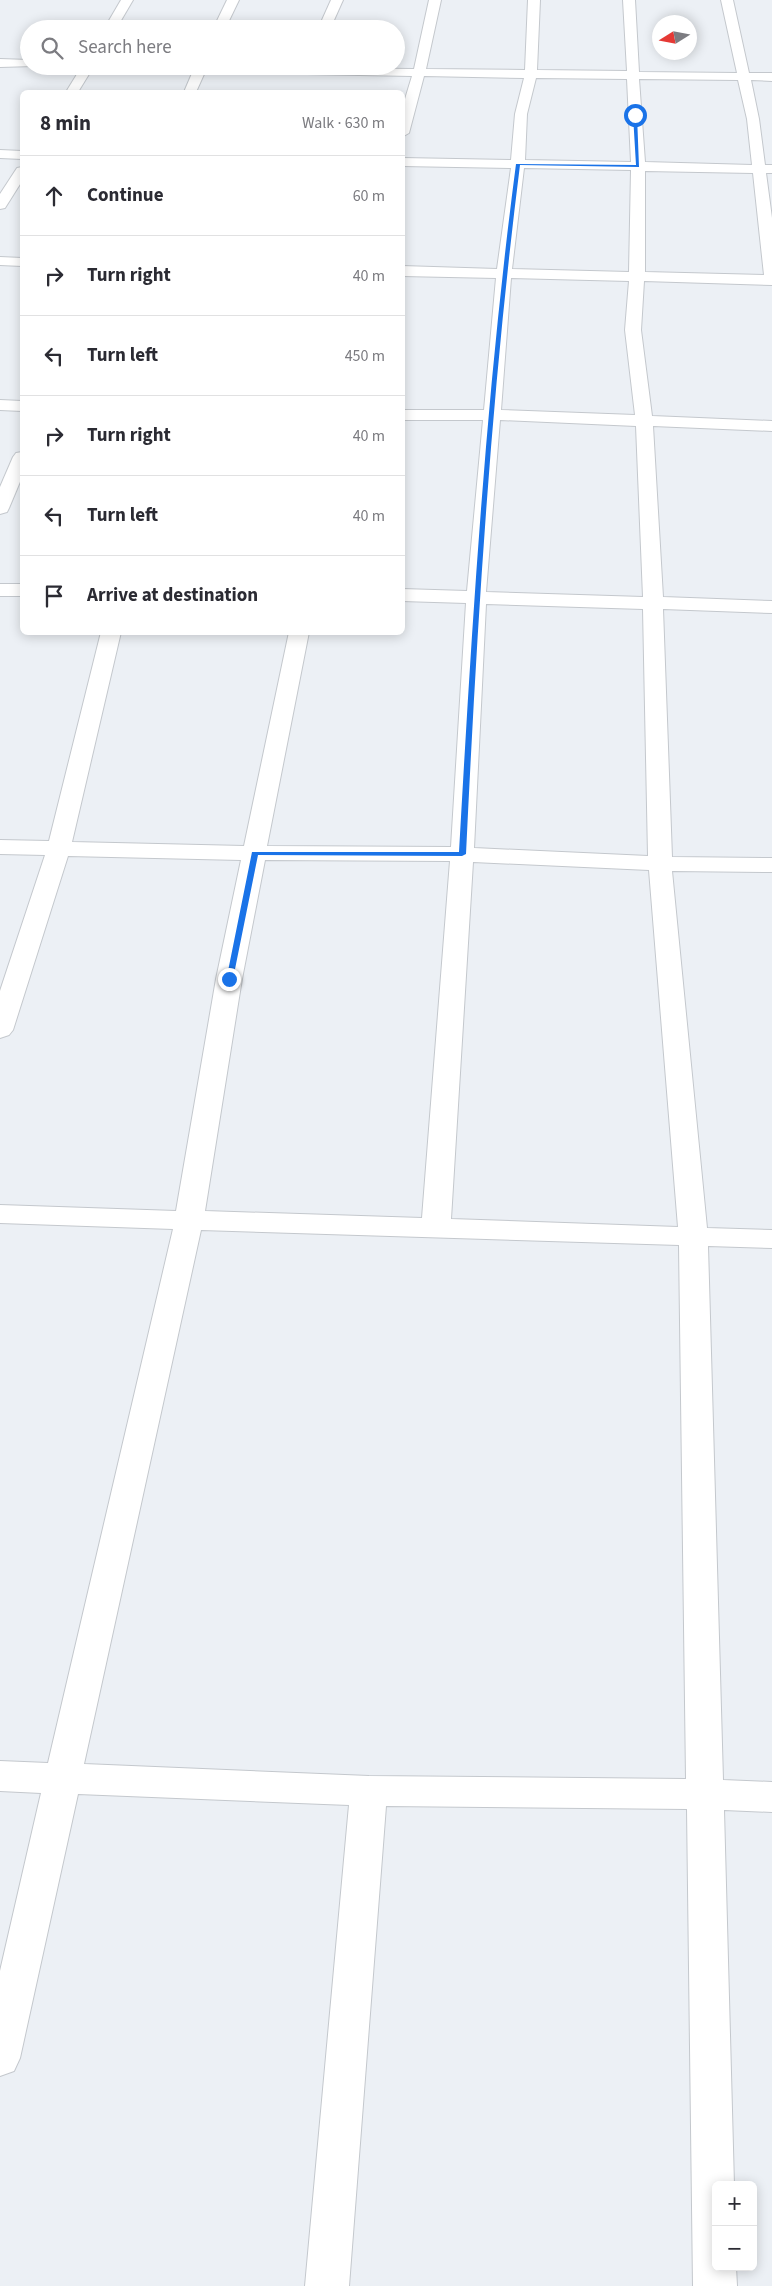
<!DOCTYPE html>
<html lang="en">
<head>
<meta charset="utf-8">
<style>
	:root { --surface:#fff; --page:#f7f7f7; --text:#2b2b33; --muted:#7c7c81; --line:#e1e1e2 }
	body { margin:0; font-family:"Source Sans 3",sans-serif; background:var(--page); color:var(--text) }
	.controls { position:absolute; right:15px; bottom:15px; display:grid; overflow:hidden; border-radius:8px; box-shadow:0 2px 12px #0003 }
	.controls button { width:45px; height:45px; display:grid; place-items:center; padding:0; border:0; border-bottom:1px solid var(--line); background:var(--surface); color:var(--text); font:25px sans-serif }
	.compass { position:absolute; left:652px; top:15px; width:45px; height:45px; border-radius:50%; background:var(--surface); box-shadow:0 2px 12px #0003; rotate:259deg }
	.stop { position:absolute; width:15px; height:15px; margin:-11px; border:4px solid #1a73e8; border-radius:50%; background:#fff }
	.stop.end { background:#1a73e8; border-color:#fff; box-shadow:0 1px 5px #0008 }
	.list { margin:0; padding:0; list-style:none }
	h2 { display:flex; justify-content:space-between; align-items:center; height:65px; margin:0; padding:0 20px; font-size:21px }
	h2 small { font-size:16px; font-weight:400; color:var(--muted) }
	.list li { display:grid; grid-template-columns:32px 1fr auto; gap:15px; align-items:center; box-sizing:border-box; height:80px; padding:0 20px; border-top:1px solid var(--line) }
	.list b { display:block; font-size:19px; white-space:nowrap }
	.list em { font-size:16px; font-style:normal; color:var(--muted) }
	.icon { flex:none; width:28px; height:28px; fill:none; stroke:currentColor; stroke-width:2; stroke-linecap:round; stroke-linejoin:round }
	.map { position:relative; flex:none; width:772px; height:2286px; overflow:hidden }
	.search { position:absolute; background:var(--surface); box-shadow:0 2px 12px #0003; left:20px; top:20px; width:385px; height:55px; display:flex; align-items:center; gap:12px; box-sizing:border-box; padding:0 18px; border-radius:28px; color:var(--muted); font-size:19px }
	.panel { position:absolute; background:var(--surface); box-shadow:0 2px 12px #0003; left:20px; top:90px; width:385px; height:545px; border-radius:8px }
	.map>svg:first-child { display:block }
</style>
</head>
<body>
<div class="map">
<svg width="772" height="2286" viewBox="0 0 772 2286">
	<rect width="100%" height="100%" fill="#ecf0f5"/>
	<g fill="none" stroke-linecap="round" stroke-linejoin="round">
		<defs>
			<g id="street">
				<path d="M121 0H133L116 29H104Z"/>
				<path d="M227 0H239L225 29H213Z"/>
				<path d="M331 0H343L330 29H318Z"/>
				<path d="M429 0H441L426 69 525 70 528 0H540L537 70 627 71 623 0H635L639 72 737 73 721 0H733L749 73H772V81L751 80 759 119 765 165H772V173H766L772 218V285L644 281 641 330 652 416 772 421V431L653 426 663 597 772 601V613L663 609 672 857 772 858V872L672 871 707 1228 772 1230V1248L708 1246 723 1780 772 1782V1812L724 1810 734 2185H716V2267H736L737 2286H693L687 1809 386 1806 349 2286H305L349 1805 78 1794 20 2058 14 2071 0 2076V1971L41 1793 0 1791V1761L48 1763 173 1229 0 1223V1205L176 1211 216 979 241 860 68 856 13 1030 9 1035 0 1038V991L45 855 0 854V840L49 841 101 632H121L72 842 244 846 289 632H309L267 846 451 847 466 603 402 601V589L467 591 483 420H402V410H484L496 278 402 276V266L497 269 511 168 402 166V158L511 160 515 114 524 78 424 76 409 133 402 137V109L412 76 205 72 196 92H184L193 71 141 70 135 66 414 69ZM536 78 627 79 631 162 525 160 527 114ZM639 79 738 80 747 119 752 165 645 162ZM524 168 631 170 629 272 512 269ZM645 171 753 173 764 275 645 272ZM511 278 629 281 625 330 635 415 501 410ZM500 420 636 426 643 597 486 592ZM486 604 643 609 648 856 474 848ZM265 860 450 861 422 1218 205 1211 242 979ZM473 862 649 870 678 1227 451 1219ZM201 1230 679 1245 686 1779 369 1776 84 1764Z"/>
				<path d="M0 59 29 60V66H34L0 67Z"/>
				<path d="M82 66H94L78 92H66Z"/>
				<path d="M0 150 22 151V159L0 158Z"/>
				<path d="M22 167V181L5 208 0 209V194L17 168Z"/>
				<path d="M0 257 22 258V266L0 265Z"/>
				<path d="M0 400 22 401V411L0 410Z"/>
				<path d="M22 452V477L9 508 7 512 0 514V487L13 457 16 453Z"/>
				<rect x="0" y="584" width="22" height="12"/>
			</g>
		</defs>
		<use href="#street" stroke="#c4c8cd" stroke-width="2"/>
		<use href="#street" fill="#fff" fill-rule="evenodd"/>
	</g>
	<path fill="#1a73e8" d="M635 114 637 115 639 167 520 165C491 394 477 624 466 854L462 856 258 855 233 979 226 981 252 852H459C472 622 486 392 516 164L636 165 633 115Z"/>
</svg>
<div class="controls">
<button>+</button>
<button>−</button>
</div>
<svg class="compass" viewBox="-18 -18 36 36"><path d="M0-13l5 13h-10z" fill="#e53935"/><path d="M0 13l5-13h-10z" fill="#7c7c81"/></svg>
<div class="stop" style="left:635px;top:115px"></div>
<div class="stop end" style="left:229px;top:979px"></div>
<div class="search"><svg class="icon" aria-label="search" viewBox="0 0 24 24"><circle cx="10" cy="10" r="6"/><path d="M15 15l6 6"/></svg>Search here</div>
<section class="panel">
<h2>8 min<small>Walk · 630 m</small></h2>
<ul class="list">
<li><svg class="icon" aria-label="ahead" viewBox="0 0 24 24"><path d="M12 20V5M6 11l6-6 6 6"/></svg><div><b>Continue</b></div><em>60 m</em></li>
<li><svg class="icon" aria-label="right" viewBox="0 0 24 24"><path d="M7 20v-9h11M14 6l5 5-5 5"/></svg><div><b>Turn right</b></div><em>40 m</em></li>
<li><svg class="icon" aria-label="left" viewBox="0 0 24 24"><path d="M17 20v-9H6M10 6l-5 5 5 5"/></svg><div><b>Turn left</b></div><em>450 m</em></li>
<li><svg class="icon" aria-label="right" viewBox="0 0 24 24"><path d="M7 20v-9h11M14 6l5 5-5 5"/></svg><div><b>Turn right</b></div><em>40 m</em></li>
<li><svg class="icon" aria-label="left" viewBox="0 0 24 24"><path d="M17 20v-9H6M10 6l-5 5 5 5"/></svg><div><b>Turn left</b></div><em>40 m</em></li>
<li><svg class="icon" aria-label="arrive" viewBox="0 0 24 24"><path d="M6 21V4h12l-3 4 3 4H6"/></svg><div><b>Arrive at destination</b></div></li>
</ul>
</section>
</div>
</body>
</html>
